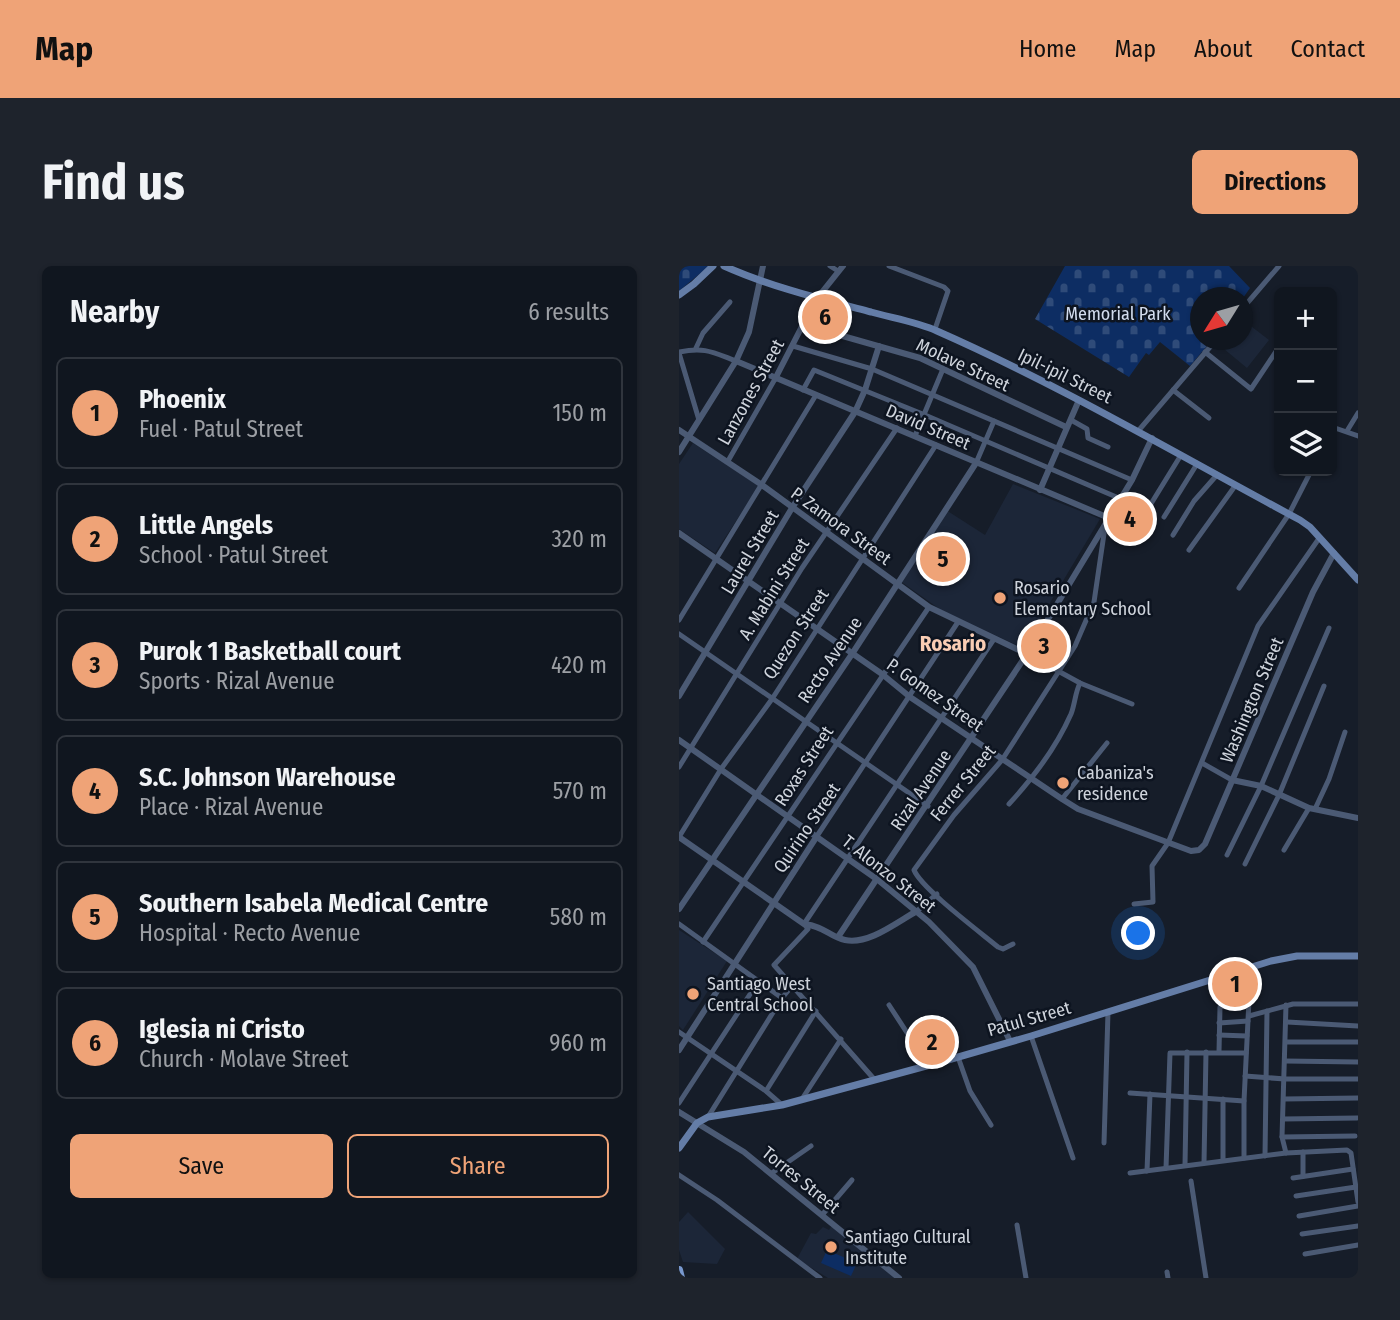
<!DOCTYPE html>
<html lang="en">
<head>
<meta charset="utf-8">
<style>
	:root { --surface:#10161f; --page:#1e232c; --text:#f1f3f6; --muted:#9c9fa4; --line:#30353d; --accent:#efa377 }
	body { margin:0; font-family:"Fira Sans Condensed",sans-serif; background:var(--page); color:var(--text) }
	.controls { position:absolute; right:21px; top:21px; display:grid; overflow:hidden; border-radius:10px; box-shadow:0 2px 5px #0004 }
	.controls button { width:63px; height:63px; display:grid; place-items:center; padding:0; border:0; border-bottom:2px solid var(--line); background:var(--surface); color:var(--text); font:35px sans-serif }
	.compass { position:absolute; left:511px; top:21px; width:63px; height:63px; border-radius:50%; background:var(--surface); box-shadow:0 2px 5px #0004; rotate:233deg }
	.you { position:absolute; left:460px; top:668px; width:24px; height:24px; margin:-18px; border:5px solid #fff; border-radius:50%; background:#1a73e8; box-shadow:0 0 0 10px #1a73e833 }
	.badge { display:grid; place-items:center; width:46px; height:46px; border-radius:50%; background:var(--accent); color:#111; font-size:23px; font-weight:700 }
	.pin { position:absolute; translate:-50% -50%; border:4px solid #fff; box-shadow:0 2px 7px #0006 }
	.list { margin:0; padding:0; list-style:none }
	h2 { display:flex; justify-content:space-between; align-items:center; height:91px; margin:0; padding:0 28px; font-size:30px }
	h2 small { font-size:23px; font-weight:400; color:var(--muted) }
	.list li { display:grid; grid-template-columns:46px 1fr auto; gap:21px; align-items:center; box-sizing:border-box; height:112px; margin:0 14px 14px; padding:0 14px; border:2px solid var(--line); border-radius:10px }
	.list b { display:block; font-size:26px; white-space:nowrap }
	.list p { margin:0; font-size:23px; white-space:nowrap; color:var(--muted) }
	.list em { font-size:23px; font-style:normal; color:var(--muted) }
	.actions { display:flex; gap:14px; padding:21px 28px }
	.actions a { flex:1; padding:16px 0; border:2px solid var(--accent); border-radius:10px; text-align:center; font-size:24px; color:var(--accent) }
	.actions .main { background:var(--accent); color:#111 }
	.icon { flex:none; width:38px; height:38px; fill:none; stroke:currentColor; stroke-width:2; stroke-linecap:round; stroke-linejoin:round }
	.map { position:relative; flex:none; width:679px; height:1012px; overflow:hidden; border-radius:10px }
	header { display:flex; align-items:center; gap:42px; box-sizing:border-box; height:98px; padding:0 35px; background:var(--accent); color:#111 }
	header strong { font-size:33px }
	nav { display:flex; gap:38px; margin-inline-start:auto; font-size:24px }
	.intro { display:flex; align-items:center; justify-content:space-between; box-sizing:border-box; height:168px; padding:0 42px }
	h1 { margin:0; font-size:49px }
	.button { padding:18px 32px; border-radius:10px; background:var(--accent); color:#111; font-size:24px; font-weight:700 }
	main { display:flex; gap:42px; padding:0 42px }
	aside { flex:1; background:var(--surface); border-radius:10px; box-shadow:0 2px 5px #0004 }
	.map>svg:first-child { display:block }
</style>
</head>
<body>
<header>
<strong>Map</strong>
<nav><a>Home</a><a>Map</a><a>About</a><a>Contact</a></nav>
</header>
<div class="intro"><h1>Find us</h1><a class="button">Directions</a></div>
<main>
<aside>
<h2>Nearby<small>6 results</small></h2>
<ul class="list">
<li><span class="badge">1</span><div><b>Phoenix</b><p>Fuel · Patul Street</p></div><em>150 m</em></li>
<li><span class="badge">2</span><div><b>Little Angels</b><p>School · Patul Street</p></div><em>320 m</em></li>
<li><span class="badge">3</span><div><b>Purok 1 Basketball court</b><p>Sports · Rizal Avenue</p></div><em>420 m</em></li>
<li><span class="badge">4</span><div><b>S.C. Johnson Warehouse</b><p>Place · Rizal Avenue</p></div><em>570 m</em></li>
<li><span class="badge">5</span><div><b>Southern Isabela Medical Centre</b><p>Hospital · Recto Avenue</p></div><em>580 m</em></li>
<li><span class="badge">6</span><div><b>Iglesia ni Cristo</b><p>Church · Molave Street</p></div><em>960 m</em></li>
</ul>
<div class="actions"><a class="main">Save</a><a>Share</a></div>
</aside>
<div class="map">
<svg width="679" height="1012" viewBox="0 0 679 1012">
	<defs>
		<pattern id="cemetery-stones" width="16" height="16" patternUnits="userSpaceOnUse" patternTransform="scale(1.75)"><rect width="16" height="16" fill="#0d2d63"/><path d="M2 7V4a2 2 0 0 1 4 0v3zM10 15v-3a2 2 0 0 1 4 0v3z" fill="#2f4b79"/></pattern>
	</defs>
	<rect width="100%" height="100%" fill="#161d29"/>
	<g fill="#1c2638">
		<path d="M564 54 590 74 568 102 539 78 542 74H564Z"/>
		<path d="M14 177 80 220 36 287 0 263V198Z"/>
		<path d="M334 218 421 253 344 382 262 344 221 315 267 244 306 269Z"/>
		<path d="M0 664 48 695 4 764 0 760Z"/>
		<path d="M9 946 46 983 38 998 4 996 0 984V956Z"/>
		<path d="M153 959 216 1012H149L118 993 132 967 137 968 144 961 150 964Z"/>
	</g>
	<path fill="#0d2d63" d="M148 984 178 997 172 1010 142 997Z"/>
	<g fill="url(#cemetery-stones)">
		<path d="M0 0H30L0 25Z"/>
		<path d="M386 0H550L571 22 564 32H522V74H533L511 100 481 76 470 89 467 87 450 111 356 53Z"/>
	</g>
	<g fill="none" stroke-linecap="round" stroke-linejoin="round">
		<g stroke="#4b5a74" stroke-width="5">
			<path d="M151 0 159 5"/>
			<path d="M210 0 265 21 269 25 256 63"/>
			<path d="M564 42 600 0"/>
			<path d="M114 80 193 103 453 214"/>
			<path d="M17 82 24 67 51 36"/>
			<path d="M0 86C26 81 33 86 57 95"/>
			<path d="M526 86 572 123 600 81"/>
			<path d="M0 87 20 154"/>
			<path d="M124 124 135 104 246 149 442 233"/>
			<path d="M494 124 530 152"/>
			<path d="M392 154 408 163 409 172 429 181"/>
			<path d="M460 164 537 74"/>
			<path d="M668 165 679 147"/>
			<path d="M653 166 656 162 679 170"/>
			<path d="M236 170 264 103"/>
			<path d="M49 195 96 113"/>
			<path d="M297 197 315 155"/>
			<path d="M470 241 502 189"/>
			<path d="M485 251 518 198"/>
			<path d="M494 269 515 235 537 210"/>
			<path d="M510 284 556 220"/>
			<path d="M560 322 610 248 632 205"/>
			<path d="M0 354 137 129"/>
			<path d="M0 368 249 540"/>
			<path d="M348 388 401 417 453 438"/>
			<path d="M523 497 553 514"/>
			<path d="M0 501 123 302 218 162"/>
			<path d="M383 533 428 477"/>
			<path d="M330 538C354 512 377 482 392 448 396 438 396 427 401 417"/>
			<path d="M636 543 650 513 666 466"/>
			<path d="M138 570 279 356"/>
			<path d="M0 571 42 503 93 433 257 179"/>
			<path d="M605 584 630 542"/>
			<path d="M548 589 582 520 650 362"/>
			<path d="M566 598 600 529 645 420"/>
			<path d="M455 638 474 636 473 600 489 577 579 360 641 271"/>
			<path d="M238 645 258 628"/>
			<path d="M0 658 103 732"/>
			<path d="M24 676 250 341"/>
			<path d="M334 678 324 683 319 681C301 666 242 622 235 604L275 549 323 494 396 380 415 336 426 261"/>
			<path d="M210 739 249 799"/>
			<path d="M570 750 614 738H679"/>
			<path d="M608 756 679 760"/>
			<path d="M540 757 569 755"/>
			<path d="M0 766 87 825 103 839"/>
			<path d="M540 769 568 770"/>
			<path d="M352 770 394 892"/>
			<path d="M607 776H679"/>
			<path d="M540 786 541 741 570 734"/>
			<path d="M279 791 291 825 312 859"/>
			<path d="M606 795 679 796"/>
			<path d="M566 810 606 813H679"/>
			<path d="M195 813 95 699 129 663 125 658 315 373"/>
			<path d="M87 825 137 745"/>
			<path d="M451 827 565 835"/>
			<path d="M123 833 162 773"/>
			<path d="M605 833 679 832"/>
			<path d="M0 837 79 716"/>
			<path d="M29 851 103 732 113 720"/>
			<path d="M604 853 678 852"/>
			<path d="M603 871 676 870"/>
			<path d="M425 877 429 746"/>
			<path d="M624 886V910"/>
			<path d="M607 887 603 871 607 739"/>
			<path d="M586 890 588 745"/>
			<path d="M565 892V835L570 734 568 722 571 701"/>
			<path d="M544 894V833"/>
			<path d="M525 897 527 786"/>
			<path d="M506 899 508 786"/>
			<path d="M487 902 491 787H567"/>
			<path d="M468 905 471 828"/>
			<path d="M93 907 132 880"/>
			<path d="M451 907 607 887 668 884 672 887 679 936"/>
			<path d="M0 909 38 934 141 1012"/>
			<path d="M614 912 674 903"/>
			<path d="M512 915 527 1012"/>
			<path d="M617 930 677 921"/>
			<path d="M143 949 173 914"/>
			<path d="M620 950 679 940"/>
			<path d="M338 959 347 1012"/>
			<path d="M623 968 679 960"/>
			<path d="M626 988 679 979"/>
			<path d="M488 1006 489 1012"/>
		</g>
		<g stroke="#4b5a74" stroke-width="6">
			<path d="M125 59 241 92 387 161"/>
			<path d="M57 95 430 252"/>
			<path d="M96 113 136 35 164 0"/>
			<path d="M0 164 83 219 250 341 348 388"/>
			<path d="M0 186 57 95 70 66 84 0"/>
			<path d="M361 224 400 134"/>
			<path d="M0 267 203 408 231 431 383 533 399 543 512 585 520 584 526 578 634 326 655 287"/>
			<path d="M0 430 113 242 176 146 186 124 200 80"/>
			<path d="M0 474 199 614 250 656 294 701 331 775"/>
			<path d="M553 514 582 520 630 542 679 552"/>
			<path d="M0 571 125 658C145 660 151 671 166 674 190 679 218 656 238 645"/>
			<path d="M0 643 173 388 297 197"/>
			<path d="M159 671 348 388 453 214 473 172"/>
			<path d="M0 784 138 570"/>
			<path d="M0 846 65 886 220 1012"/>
		</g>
		<g stroke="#647da7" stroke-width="7">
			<path d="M45 0C92 21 142 33 192 46 213 52 238 56 258 65 383 120 501 190 621 254L631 261 679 314"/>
			<path d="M0 29 15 18 34 0"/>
			<path d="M0 882 18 857 29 851 103 839 262 796 352 770 592 695 618 690H679"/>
		</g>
		<path stroke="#7898ce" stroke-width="8" d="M0 1004 2 1012"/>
	</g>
	<g fill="#efa377" stroke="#0d1420" stroke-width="2.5">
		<circle cx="321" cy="332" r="7"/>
		<circle cx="384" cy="517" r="7"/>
		<circle cx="14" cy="728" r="7"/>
		<circle cx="152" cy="981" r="7"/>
	</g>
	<g text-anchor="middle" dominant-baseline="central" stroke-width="5" stroke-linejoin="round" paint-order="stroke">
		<g font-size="18" fill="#d2dcee" stroke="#0d1420">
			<text x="439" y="48">Memorial Park</text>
		</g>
		<g font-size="18" fill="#cfd4dc" stroke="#0d1420">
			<text transform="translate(284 99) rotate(25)">Molave Street</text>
			<text transform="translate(386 110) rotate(26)">Ipil-ipil Street</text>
			<text transform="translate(72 126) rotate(-61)">Lanzones Street</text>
			<text transform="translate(249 161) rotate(23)">David Street</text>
			<text transform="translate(162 260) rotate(36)">P. Zamora Street</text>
			<text transform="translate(71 286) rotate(-59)">Laurel Street</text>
			<text transform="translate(95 323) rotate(-58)">A. Mabini Street</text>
			<text transform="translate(117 368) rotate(-57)">Quezon Street</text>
			<text transform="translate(151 394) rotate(-56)">Recto Avenue</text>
			<text transform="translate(256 429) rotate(35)">P. Gomez Street</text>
			<text transform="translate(573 434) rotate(-67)">Washington Street</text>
			<text transform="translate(125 500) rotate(-57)">Roxas Street</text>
			<text transform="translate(284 517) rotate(-51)">Ferrer Street</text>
			<text transform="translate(242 524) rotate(-56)">Rizal Avenue</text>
			<text transform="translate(128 562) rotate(-56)">Quirino Street</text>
			<text transform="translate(210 608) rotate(38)">T. Alonzo Street</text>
			<text transform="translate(350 753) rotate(-16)">Patul Street</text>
			<text transform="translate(122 914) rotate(39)">Torres Street</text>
		</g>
		<g font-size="18" fill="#cfd4dc" stroke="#0d1420" text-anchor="start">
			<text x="335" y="322">Rosario<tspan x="335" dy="21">Elementary School</tspan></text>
			<text x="398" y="507">Cabaniza's<tspan x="398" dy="21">residence</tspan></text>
			<text x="28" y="718">Santiago West<tspan x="28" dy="21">Central School</tspan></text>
			<text x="166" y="971">Santiago Cultural<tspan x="166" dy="21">Institute</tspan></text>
		</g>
		<g font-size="21" font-weight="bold" fill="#f9cdb4" stroke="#0d1420">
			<text x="274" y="378">Rosario</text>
		</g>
	</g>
</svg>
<div class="controls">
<button>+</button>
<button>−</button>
<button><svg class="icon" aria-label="layers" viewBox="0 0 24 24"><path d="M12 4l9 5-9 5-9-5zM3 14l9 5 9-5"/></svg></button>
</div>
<svg class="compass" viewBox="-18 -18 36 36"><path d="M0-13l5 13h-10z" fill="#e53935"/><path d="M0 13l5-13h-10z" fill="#9c9fa4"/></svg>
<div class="you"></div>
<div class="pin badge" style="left:556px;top:718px">1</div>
<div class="pin badge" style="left:253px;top:776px">2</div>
<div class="pin badge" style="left:365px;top:380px">3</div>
<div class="pin badge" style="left:451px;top:253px">4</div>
<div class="pin badge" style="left:264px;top:293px">5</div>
<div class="pin badge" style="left:146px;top:51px">6</div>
</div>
</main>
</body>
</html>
